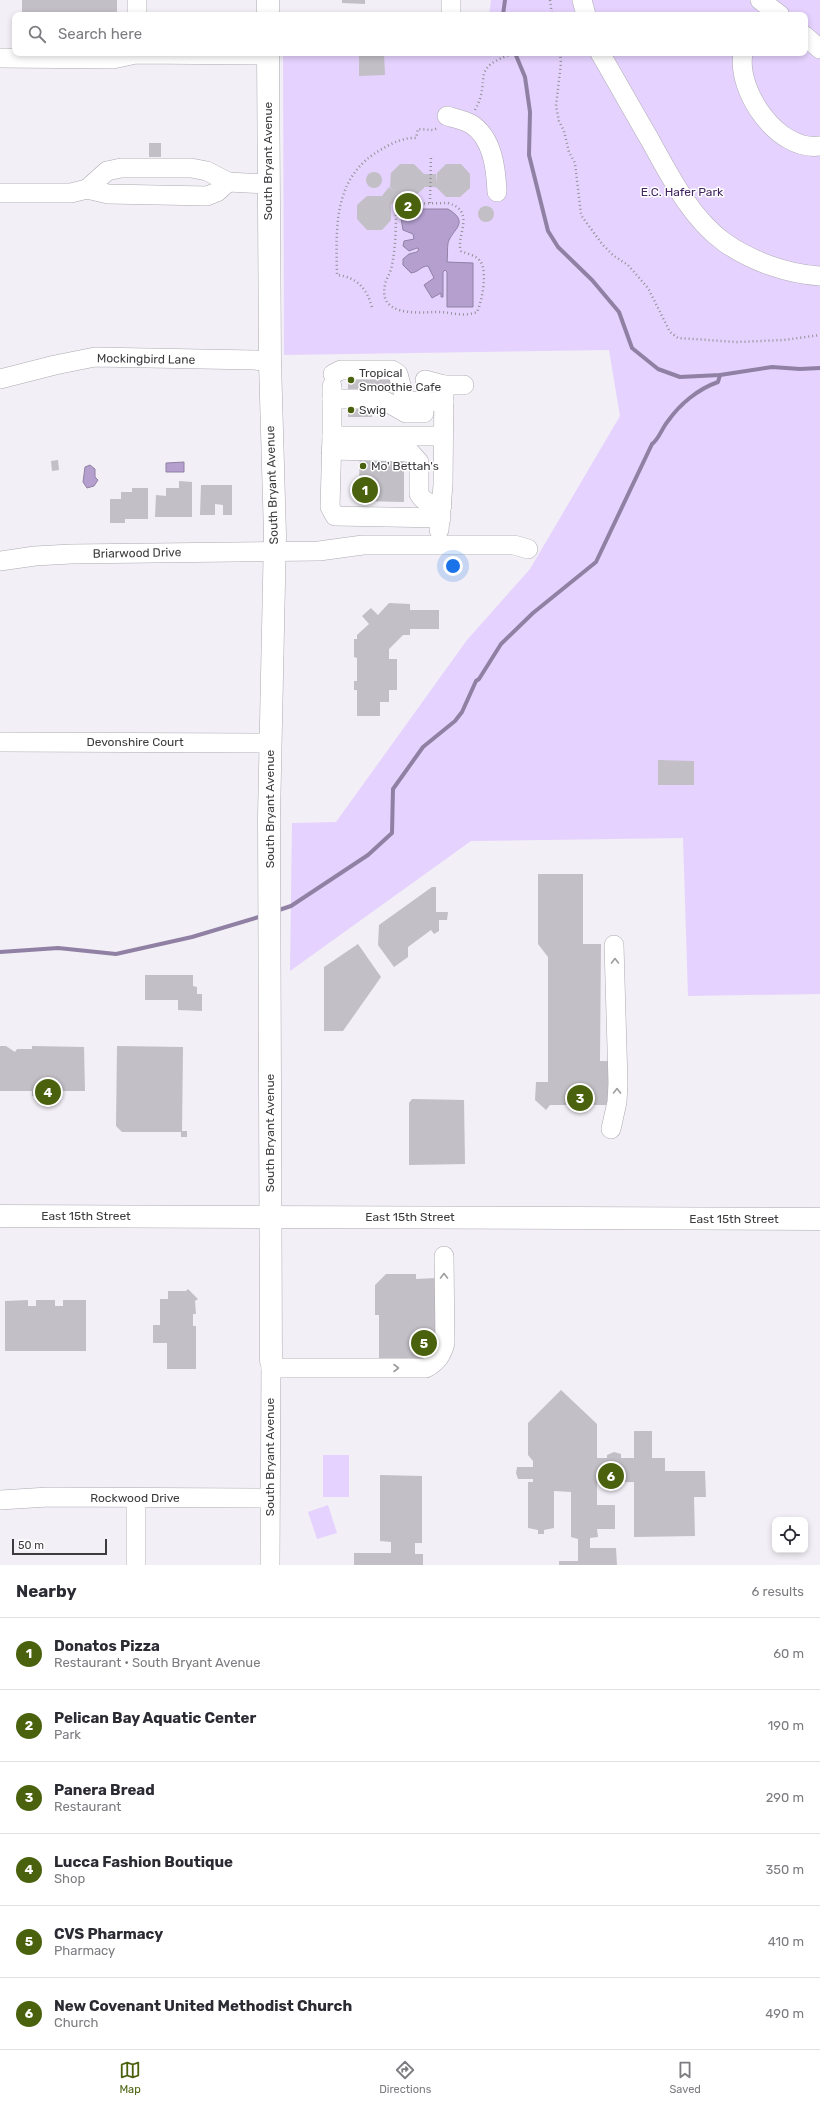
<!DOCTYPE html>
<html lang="en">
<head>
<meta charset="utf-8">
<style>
	:root { --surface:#fff; --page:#f7f7f7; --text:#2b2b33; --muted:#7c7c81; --line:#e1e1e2; --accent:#4a610e }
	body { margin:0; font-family:Rubik,sans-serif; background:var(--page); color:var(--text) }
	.controls { position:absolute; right:12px; bottom:12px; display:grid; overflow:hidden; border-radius:8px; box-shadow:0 2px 6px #0003 }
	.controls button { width:36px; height:36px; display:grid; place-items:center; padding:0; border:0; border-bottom:1px solid var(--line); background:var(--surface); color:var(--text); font:20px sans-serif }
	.scale { position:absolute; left:12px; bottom:10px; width:95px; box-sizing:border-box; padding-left:4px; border:2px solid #3d3b3e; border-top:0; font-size:11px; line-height:14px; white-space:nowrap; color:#3d3b3e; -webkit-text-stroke:3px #fff; paint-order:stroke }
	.you { position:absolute; left:453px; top:566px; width:14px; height:14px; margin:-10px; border:3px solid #fff; border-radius:50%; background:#1a73e8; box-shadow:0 0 0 6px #1a73e833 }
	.badge { display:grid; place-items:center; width:26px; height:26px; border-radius:50%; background:var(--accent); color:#fff; font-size:13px; font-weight:700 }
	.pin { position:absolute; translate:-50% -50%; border:2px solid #fff; box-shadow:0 1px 4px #0006 }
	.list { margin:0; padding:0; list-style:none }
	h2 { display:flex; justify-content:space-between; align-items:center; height:52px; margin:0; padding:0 16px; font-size:17px }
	h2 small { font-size:13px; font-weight:400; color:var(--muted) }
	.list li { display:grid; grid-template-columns:26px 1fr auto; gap:12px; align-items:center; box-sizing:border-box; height:72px; padding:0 16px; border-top:1px solid var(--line) }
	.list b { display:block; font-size:15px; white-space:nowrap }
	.list p { margin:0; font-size:13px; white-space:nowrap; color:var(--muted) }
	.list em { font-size:13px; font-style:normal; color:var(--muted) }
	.icon { flex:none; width:22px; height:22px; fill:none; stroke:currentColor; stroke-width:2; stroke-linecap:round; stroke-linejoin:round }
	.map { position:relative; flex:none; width:820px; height:1565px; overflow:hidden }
	.search { position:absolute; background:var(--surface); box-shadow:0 2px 6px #0003; left:12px; right:12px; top:12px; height:44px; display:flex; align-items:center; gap:10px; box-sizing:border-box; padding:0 14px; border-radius:8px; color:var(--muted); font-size:15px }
	.sheet { height:484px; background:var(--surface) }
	nav { display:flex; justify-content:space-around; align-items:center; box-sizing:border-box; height:56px; border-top:1px solid var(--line); background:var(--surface); font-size:11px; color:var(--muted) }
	nav a { display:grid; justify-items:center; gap:2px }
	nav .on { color:var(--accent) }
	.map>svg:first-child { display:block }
</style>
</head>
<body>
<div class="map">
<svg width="820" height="1565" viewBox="0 0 820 1565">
	<rect width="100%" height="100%" fill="#f2eff6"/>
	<g fill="#e5d2fe">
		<path d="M491 0H820V994L688 996 683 838 471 841 290 971 292 823 336 822 467 640 530 569 620 416 609 350 284 355 283 53H805V15H489Z"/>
		<rect x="323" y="1455" width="26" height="42"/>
		<path d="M328 1505 337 1533 317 1539 308 1512Z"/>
	</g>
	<g fill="#b49fcf" stroke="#9081a4">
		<path d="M413 209H448C471 223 452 229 448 243 447 249 448 256 447 262L473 263V307H447V272L445 270 443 272V297H441V293L432 298 424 285 434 278 428 266C421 266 419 272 411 273L403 265V259L409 254 417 252 419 249 417 248 409 251 403 246 404 241 414 239 413 234 403 230 401 218 407 210Z"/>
		<path d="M184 462V472H166V463Z"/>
		<path d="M90 465 95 469V477L98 480 94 486 87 488 83 482 85 467Z"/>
	</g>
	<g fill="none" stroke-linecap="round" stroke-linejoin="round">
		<g stroke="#9081a4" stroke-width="4">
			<path d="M503 15 505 0"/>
			<path d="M515 53 525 77 530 112 529 155 548 231 558 247 592 280 619 312 632 348 658 369 680 377 720 375 772 367 800 369 820 368"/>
			<path d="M276 911 291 906 368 855 392 833 393 789 423 747 455 721 462 712 476 681 479 679 501 644 533 613 596 562 652 444C659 439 662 428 668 421 680 404 698 389 718 382L720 375"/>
			<path d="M0 952 58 948 116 954 192 937 262 916"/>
		</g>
	</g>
	<g fill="#c2bfc6">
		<path d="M22 0H117V15H101V14L22 15Z"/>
		<path d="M342 0H365V4L342 3Z"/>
		<path d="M359 53H384L385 75 359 76Z"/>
		<rect x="149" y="143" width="12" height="14"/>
		<path d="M400 164H414L424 174H436V184L437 173 446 164H461L470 174V188L460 197H446L436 187H424V176V188L414 197 400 196 391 205V220L382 230H367L357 219V205L367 196H382L389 187 395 192 390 187 391 173Z"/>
		<circle cx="374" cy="180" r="8"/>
		<circle cx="486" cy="214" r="8"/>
		<rect x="348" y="374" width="42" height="15"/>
		<path d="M348 404H373L372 417H348Z"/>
		<path d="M360 453 404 455V502L362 501V481H359Z"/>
		<path d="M58 460 59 470 52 471 51 461Z"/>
		<path d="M179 481 192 482V517H155L156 495 166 496V488H179Z"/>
		<path d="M201 485H232V515H223V505L215 504V515H200Z"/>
		<path d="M132 488H148V519H125V523H110V499H121V492H132Z"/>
		<path d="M389 603 410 604V610H439V629H410V635H403L389 649V659H397V690H389V702H380V716H357V690H354V681H357V658L354 657V639H357V635L369 624 362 616 371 608 378 615Z"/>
		<path d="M658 760 694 761V785H658Z"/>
		<path d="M538 874H583V944H601L600 1061H609L611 1105H550L546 1110 535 1100 536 1082H548V957L538 944Z"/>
		<path d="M432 887H436V912H448L447 920H439V931L434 934 431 930 408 947V957L394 967 378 945 379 925Z"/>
		<path d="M358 944 381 977 343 1031H324V967Z"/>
		<path d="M145 975H193V986L197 987V994H202V1011L178 1010V1000H145Z"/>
		<path d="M0 1046H6L15 1052 17 1049H32V1046L84 1047 85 1091H61V1096H32V1091H0Z"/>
		<path d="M117 1046 183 1047 182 1131H187V1137H181V1132H122L116 1126Z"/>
		<path d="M412 1099 464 1100 465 1164 409 1165V1103Z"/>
		<path d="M386 1274H416V1279L436 1278 437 1351 428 1359 379 1358V1315H375V1285Z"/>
		<path d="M188 1289 198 1299 195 1301 196 1314H193V1326H196V1369H167V1343H153V1325H160V1299H168V1291H186Z"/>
		<path d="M28 1300V1306H36V1300H55V1306H63V1300H86V1351H5V1301Z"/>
		<path d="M561 1390 597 1424V1458H607V1455L614 1452 621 1454V1458H634V1431H652V1458H665V1471H705L706 1497H694L695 1536 634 1537V1482L597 1483V1505H615V1529H597L598 1537 590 1538V1548H616L617 1565H559V1561H578V1539L571 1537V1492L554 1491V1528L544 1530V1534H538V1530L528 1528V1482H533V1479H518L516 1473 517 1467H533V1461L528 1455V1423Z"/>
		<path d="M380 1475 422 1476V1543H415V1554H423V1565H354V1553H391V1542L380 1541Z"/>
	</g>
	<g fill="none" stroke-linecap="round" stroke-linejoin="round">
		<defs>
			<g id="minor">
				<path d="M451 0V15"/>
				<path d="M582 0 586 15"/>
				<path d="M760 0 780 15"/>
				<path d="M137 15V0"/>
				<path d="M805 36 820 49"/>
				<path d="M600 53C617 82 633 111 650 140 670 176 690 217 724 242 751 261 787 274 820 276"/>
				<path d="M743 53C736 91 778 152 820 146"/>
				<path d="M0 58 113 59 136 54 267 55"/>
				<path d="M447 116C454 118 464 120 471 124 493 138 496 169 497 192"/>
				<path d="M121 168H191L207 171 228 182 217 192 207 196 108 194 87 189 107 171Z"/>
				<path d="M228 182 268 184"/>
				<path d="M0 193H71L87 189"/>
				<path d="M333 374 341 370H392L398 374 404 396 409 401 444 402"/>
				<path d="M0 379 55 365 95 357 255 360 270 362"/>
				<path d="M425 380 444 385"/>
				<path d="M332 399H373L385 401 406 413H424"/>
				<path d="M332 436V386"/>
				<path d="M331 450 410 452 419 462V494C424 503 432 504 442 506"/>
				<path d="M441 518 335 516 330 507 332 436H443"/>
				<path d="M439 530 443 485 444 385H464"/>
				<path d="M0 561 35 556 71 554 319 551 363 545H514L528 549"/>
				<path d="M0 742 270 743"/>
				<path d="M611 1129 617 1102 618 1083 614 945"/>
				<path d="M271 1368H426C437 1362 442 1355 445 1343L444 1256"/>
				<path d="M0 1500 48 1497 270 1498"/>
				<path d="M136 1565V1498"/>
				<path d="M270 1565 271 1361"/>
			</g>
			<g id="major">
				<path d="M268 15V0"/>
				<path d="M268 53 270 362 275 535 269 817 271 1361"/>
				<path d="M0 1216 820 1219"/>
			</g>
		</defs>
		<use href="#minor" stroke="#adaab1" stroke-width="20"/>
		<use href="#major" stroke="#adaab1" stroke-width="23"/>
		<g stroke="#939196" stroke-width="2.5" stroke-dasharray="1 3" stroke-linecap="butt">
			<path d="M550 0 552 15"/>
			<path d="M560 53 561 63 556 106 559 121 564 131 569 152 575 163 581 215 602 244 614 256 628 265 648 288 670 332 678 338 737 342 784 340 820 335"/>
			<path d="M475 110C493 77 467 69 515 53"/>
			<path d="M430 203 431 155"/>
			<path d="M448 203C477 211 455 237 461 251 467 254 476 255 480 261 488 270 482 302 477 312 462 318 449 311 434 312 415 313 378 315 385 285 386 278 391 273 392 265 396 245 396 224 396 204Z"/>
			<path d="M372 307C367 289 357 277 337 275 336 226 333 176 382 149 392 143 405 137 416 138L418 129 433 130 438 128"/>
		</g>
		<use href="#minor" stroke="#fff" stroke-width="19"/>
		<use href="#major" stroke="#fff" stroke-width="22"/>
	</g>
	<defs><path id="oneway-chevron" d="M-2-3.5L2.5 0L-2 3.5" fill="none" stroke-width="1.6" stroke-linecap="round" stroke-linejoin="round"/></defs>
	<g stroke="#9e9d9e">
		<use href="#oneway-chevron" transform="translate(615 961) rotate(-91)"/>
		<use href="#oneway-chevron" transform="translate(617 1091) rotate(-89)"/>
		<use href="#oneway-chevron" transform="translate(444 1276) rotate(-90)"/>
		<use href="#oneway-chevron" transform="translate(396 1368)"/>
	</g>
	<g fill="#4a610e" stroke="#fff" stroke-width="1.5">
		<circle cx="351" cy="380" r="4"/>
		<circle cx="351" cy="410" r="4"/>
		<circle cx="363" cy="466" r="4"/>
	</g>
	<g text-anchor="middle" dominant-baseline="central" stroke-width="3" stroke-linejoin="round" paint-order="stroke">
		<g font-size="12" fill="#3d3b3e" stroke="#fff">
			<text transform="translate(268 161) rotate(-90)">South Bryant Avenue</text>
			<text transform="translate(146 359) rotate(1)">Mockingbird Lane</text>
			<text transform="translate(272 485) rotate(-92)">South Bryant Avenue</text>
			<text transform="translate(137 553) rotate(-1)">Briarwood Drive</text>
			<text x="135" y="742">Devonshire Court</text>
			<text transform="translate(270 809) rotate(-90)">South Bryant Avenue</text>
			<text transform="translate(270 1133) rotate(-90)">South Bryant Avenue</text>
			<text x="86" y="1216">East 15th Street</text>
			<text x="410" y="1217">East 15th Street</text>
			<text x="734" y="1219">East 15th Street</text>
			<text transform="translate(270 1457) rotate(-90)">South Bryant Avenue</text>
			<text x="135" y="1498">Rockwood Drive</text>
		</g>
		<g font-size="12" fill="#432660" stroke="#fff">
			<text x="682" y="192">E.C. Hafer Park</text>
		</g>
		<g font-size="12" fill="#3d3b3e" stroke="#fff" text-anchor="start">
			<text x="359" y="373">Tropical<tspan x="359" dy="14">Smoothie Cafe</tspan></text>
			<text x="359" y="410">Swig</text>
			<text x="371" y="466">Mo' Bettah's</text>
		</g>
	</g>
</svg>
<div class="controls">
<button><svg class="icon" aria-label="locate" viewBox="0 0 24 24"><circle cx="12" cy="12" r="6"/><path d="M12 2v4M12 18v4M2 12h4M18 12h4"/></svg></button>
</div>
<div class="scale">50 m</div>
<div class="you"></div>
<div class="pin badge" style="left:365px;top:490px">1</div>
<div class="pin badge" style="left:408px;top:206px">2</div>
<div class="pin badge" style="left:580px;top:1098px">3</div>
<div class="pin badge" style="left:48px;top:1092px">4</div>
<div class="pin badge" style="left:424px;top:1343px">5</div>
<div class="pin badge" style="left:611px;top:1476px">6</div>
<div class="search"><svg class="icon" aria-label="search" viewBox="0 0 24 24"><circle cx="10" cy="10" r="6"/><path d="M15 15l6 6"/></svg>Search here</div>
</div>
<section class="sheet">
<h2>Nearby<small>6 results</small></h2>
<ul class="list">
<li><span class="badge">1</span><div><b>Donatos Pizza</b><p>Restaurant · South Bryant Avenue</p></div><em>60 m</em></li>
<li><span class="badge">2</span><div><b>Pelican Bay Aquatic Center</b><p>Park</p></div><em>190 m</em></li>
<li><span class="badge">3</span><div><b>Panera Bread</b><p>Restaurant</p></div><em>290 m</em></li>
<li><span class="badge">4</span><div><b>Lucca Fashion Boutique</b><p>Shop</p></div><em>350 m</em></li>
<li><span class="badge">5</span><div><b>CVS Pharmacy</b><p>Pharmacy</p></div><em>410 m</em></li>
<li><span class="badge">6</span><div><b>New Covenant United Methodist Church</b><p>Church</p></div><em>490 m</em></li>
</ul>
</section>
<nav>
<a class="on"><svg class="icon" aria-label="map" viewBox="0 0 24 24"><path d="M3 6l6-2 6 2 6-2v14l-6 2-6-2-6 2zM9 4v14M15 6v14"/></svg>Map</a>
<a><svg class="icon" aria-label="directions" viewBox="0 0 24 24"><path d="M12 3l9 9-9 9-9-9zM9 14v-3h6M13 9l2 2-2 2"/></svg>Directions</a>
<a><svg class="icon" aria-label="saved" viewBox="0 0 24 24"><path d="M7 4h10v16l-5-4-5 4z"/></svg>Saved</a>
</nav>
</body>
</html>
